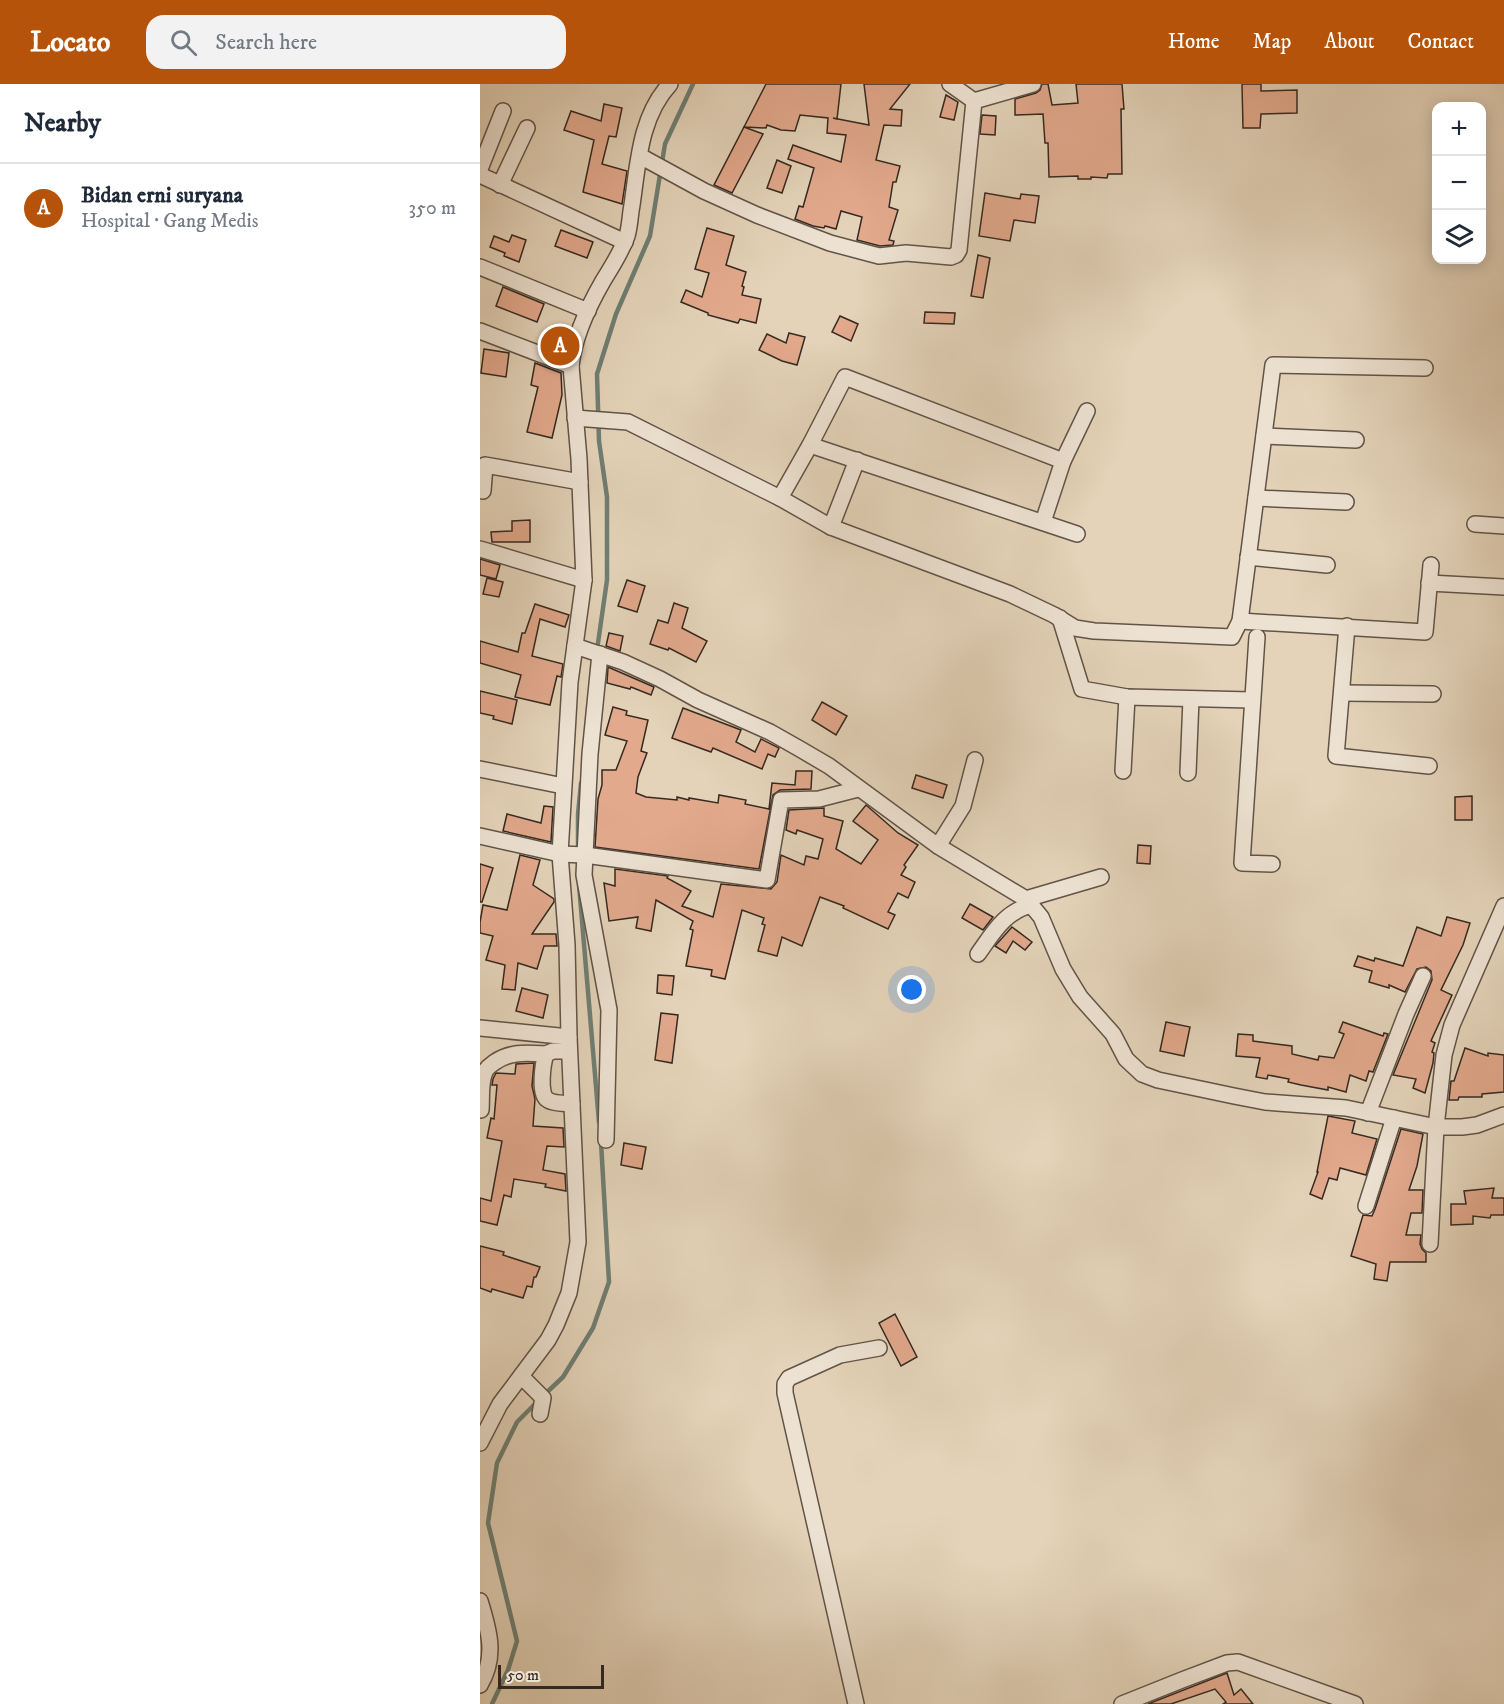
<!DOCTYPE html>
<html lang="en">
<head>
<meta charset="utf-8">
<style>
	:root { --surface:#fff; --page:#f2f2f3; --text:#1f2937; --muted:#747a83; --line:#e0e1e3; --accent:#b45309 }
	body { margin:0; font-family:"IM FELL DW Pica",serif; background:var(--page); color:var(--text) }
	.controls { position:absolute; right:18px; top:18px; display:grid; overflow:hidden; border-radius:12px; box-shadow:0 3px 15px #0003 }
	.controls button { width:54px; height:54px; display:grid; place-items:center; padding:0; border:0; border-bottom:2px solid var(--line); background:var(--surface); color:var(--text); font:30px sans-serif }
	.scale { position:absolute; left:18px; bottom:15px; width:106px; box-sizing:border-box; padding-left:6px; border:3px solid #352921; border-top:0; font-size:16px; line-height:21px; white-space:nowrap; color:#352921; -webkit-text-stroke:4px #ede2d2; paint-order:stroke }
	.you { position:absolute; left:432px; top:906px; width:21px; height:21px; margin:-15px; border:4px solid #fff; border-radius:50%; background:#1a73e8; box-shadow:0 0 0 9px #1a73e833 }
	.badge { display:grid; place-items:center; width:39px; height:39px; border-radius:50%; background:var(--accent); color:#fff; font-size:20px; font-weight:700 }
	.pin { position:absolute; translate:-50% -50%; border:3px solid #fff; box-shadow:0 2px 6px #0006 }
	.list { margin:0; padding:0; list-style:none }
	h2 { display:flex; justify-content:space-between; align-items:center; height:78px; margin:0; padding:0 24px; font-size:26px }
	h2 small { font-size:20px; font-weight:400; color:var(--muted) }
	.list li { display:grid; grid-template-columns:39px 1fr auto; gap:18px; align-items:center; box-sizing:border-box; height:90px; padding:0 24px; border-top:2px solid var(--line) }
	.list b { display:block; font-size:22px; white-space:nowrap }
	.list p { margin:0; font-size:20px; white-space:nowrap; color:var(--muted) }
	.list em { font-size:20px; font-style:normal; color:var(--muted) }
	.icon { flex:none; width:33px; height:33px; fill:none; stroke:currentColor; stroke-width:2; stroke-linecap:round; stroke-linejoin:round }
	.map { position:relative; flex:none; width:1024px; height:1620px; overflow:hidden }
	header { display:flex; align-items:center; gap:36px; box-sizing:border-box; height:84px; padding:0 30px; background:var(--accent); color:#fff }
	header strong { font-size:28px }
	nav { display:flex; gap:33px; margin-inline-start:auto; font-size:21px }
	.search { width:420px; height:54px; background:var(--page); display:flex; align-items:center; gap:15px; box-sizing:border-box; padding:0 21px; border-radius:18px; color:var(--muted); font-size:22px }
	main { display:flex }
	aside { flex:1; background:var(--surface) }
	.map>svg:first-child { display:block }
</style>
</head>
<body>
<header>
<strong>Locato</strong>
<div class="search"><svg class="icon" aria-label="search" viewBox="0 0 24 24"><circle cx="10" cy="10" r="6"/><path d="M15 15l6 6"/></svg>Search here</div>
<nav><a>Home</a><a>Map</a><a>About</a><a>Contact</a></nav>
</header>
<main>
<aside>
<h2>Nearby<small></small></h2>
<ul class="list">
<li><span class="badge">A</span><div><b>Bidan erni suryana</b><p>Hospital · Gang Medis</p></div><em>350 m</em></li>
</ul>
</aside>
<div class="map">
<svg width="1024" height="1620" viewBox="0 0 1024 1620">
	<rect width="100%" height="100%" fill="#e4d3b9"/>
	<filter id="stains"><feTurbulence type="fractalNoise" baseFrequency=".00333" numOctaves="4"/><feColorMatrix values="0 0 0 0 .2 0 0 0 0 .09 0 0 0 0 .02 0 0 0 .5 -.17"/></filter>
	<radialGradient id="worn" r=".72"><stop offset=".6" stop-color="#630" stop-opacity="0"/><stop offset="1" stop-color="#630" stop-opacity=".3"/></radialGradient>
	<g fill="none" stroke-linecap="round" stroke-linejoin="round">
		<g stroke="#6f7f74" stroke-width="4.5">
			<path d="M117 566 127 496V413L119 357 117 290 136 230 170 152 185 60 213 0"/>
			<path d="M98 766V730L101 699"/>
			<path d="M99 801 119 1038"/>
			<path d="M63 1312 83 1293 113 1244 129 1198 121 1058"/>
			<path d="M12 1620 28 1586 37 1557 8 1439 17 1379 37 1338 57 1318"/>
		</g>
	</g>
	<g fill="#e2a98c" stroke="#352921" stroke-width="1.5">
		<path d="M286 0H361L357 35 353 34 389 41 384 0H430L410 25 422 26 421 42 404 41 396 76 420 82 416 98H413L409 123 418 126 409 156 414 157 413 161 400 162 377 156 382 133 361 127 356 145 345 142 344 144 333 142 315 135 319 122 323 123 334 84 308 75 313 61 361 78 366 51 347 49 348 34 320 31 315 47 301 46 287 41 286 44 264 43Z"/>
		<path d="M562 0H568L572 21 598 19 596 0H642L644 25H641L642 90H628L627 94 611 93V95H598V92L569 93 568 59H565L563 30 535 31V15L556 9 560 6Z"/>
		<path d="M762 0H781V7L817 6V29L781 30 780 44H763Z"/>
		<path d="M466 11 478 18 474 36 460 33Z"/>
		<path d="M124 20 142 24 136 53 129 52 122 80 147 87 142 120 103 108 114 56 84 46 91 27 121 37Z"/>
		<path d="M502 31 516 32 515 51 500 50Z"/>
		<path d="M264 43 283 50 252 109 234 101Z"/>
		<path d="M297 76 311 82 302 109 287 104Z"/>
		<path d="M505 109 540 115 541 110 559 112 555 139 534 136 530 157 499 152Z"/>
		<path d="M227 144 254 152 246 181 266 188 262 202 264 203 262 211 281 215 276 239 260 235 258 239 228 231V229L201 218 206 206 222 213 229 189 215 185Z"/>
		<path d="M81 146 113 158 107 174 75 162Z"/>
		<path d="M32 151 46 156 39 178 24 172 25 169 10 163 14 152 29 158Z"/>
		<path d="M498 171 510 174 503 214 491 212Z"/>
		<path d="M23 203 64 220 57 238 16 222Z"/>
		<path d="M445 228 475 229 474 240 444 239Z"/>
		<path d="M360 232 378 240 371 257 352 248Z"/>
		<path d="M309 249 325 253 317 281 302 277 279 266 287 250 306 259Z"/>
		<path d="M4 265 29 269 26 293 1 289Z"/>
		<path d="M55 279 81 289 82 311 72 354 47 348 58 303 51 301Z"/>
		<path d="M50 436V458H12L11 448 32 447V437Z"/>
		<path d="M0 475 20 481 16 495 0 491Z"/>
		<path d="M7 494 23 498 19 513 3 510Z"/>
		<path d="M147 496 165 502 157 528 138 522Z"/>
		<path d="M194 519 208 524 202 544 227 557 216 578 189 564 188 566 170 560 178 536 188 539Z"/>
		<path d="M55 520 89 531 85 543 60 535 52 572 83 580 81 593 77 592 70 621 35 613 41 591 0 579V557L38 568 42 549H45Z"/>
		<path d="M129 549 143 552 140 567 126 562Z"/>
		<path d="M128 583 174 603 171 611 151 603 150 605 127 599Z"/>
		<path d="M0 607 37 616 32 640 13 635 14 632 0 629Z"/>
		<path d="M342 618 367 632 356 651 332 636Z"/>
		<path d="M133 623 147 627 146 631 168 636 161 667 167 669 158 693 156 709 166 713 197 716V713L209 716V714L238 719 239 711 266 716 265 720 289 725 292 699 315 701 316 687H332L331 705 300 706 293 711 279 785 115 763 118 715 122 701V686H136L147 657 125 651Z"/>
		<path d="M203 624 261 646 256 658 275 668 281 655 299 664 295 673 288 670 282 685 233 664 231 668 192 654Z"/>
		<path d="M436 691 467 701 463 714 432 704Z"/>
		<path d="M992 712V736H975V713Z"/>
		<path d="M386 721 418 749 438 761 424 781 426 783 421 791 435 798 428 814 418 809 408 828 415 831 408 845 363 824 364 822 340 813 322 862 302 853 297 872 278 867 285 841 282 840 284 834 262 826 245 895 231 892 232 886 206 882 213 846 210 845 213 837 176 816 171 847 156 844 158 833 129 837 124 799 135 802V785L188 792 187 794 211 807 202 822 233 833 241 800 291 805 297 798 301 771 324 781 326 772 338 775 343 755 317 746 316 750 306 746 309 726 344 724V732L363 737 356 765 381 780 398 756 373 737Z"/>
		<path d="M64 722 73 723 71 758 23 747 27 730 61 739Z"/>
		<path d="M658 761 671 762 670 780 657 779Z"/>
		<path d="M40 771 60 776 53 801 74 815V818L52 850H76L77 862H64L57 885 38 879 35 906 22 905 25 881 6 876 13 852 0 849V838L3 821 27 826Z"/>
		<path d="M0 780 13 784 2 818H0Z"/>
		<path d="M490 820 513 833 503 846 482 834Z"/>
		<path d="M967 833 990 839 983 861 961 906 972 911 951 957 955 959 952 968 954 969 953 979 945 1009 933 1004 936 995 913 991 952 896 951 887 946 883 937 885 925 908 909 901V904L889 898 892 887 874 882 878 872 894 877 895 874 923 882 937 843 961 852Z"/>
		<path d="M532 843 552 858 545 866 533 857 526 869 515 862Z"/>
		<path d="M178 891 194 892 192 911 177 909Z"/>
		<path d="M42 904 68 911 63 934 36 927Z"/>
		<path d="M181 929 198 931 192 979 175 976Z"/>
		<path d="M686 938 710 943 704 972 680 967Z"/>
		<path d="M863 938 903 952 904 949 908 950 893 988 889 987 886 997 870 991 866 1008 848 1003V1006L821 1001 808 998 809 995 788 991 787 995 776 993 780 974 756 972 758 950 773 951V957L812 962V970L838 976 839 972 854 974 864 950 859 948Z"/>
		<path d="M985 964 1008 972V969L1024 971V1008L1002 1010V1013H979L978 1016H969L971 997H974Z"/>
		<path d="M54 979 52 1002 55 1015 53 1042 83 1044 84 1063 67 1062 63 1086 85 1090 86 1107 65 1103 66 1100 34 1095 31 1113 24 1111 17 1141 0 1137V1114L11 1117 22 1057 7 1054 11 1034 14 1035 17 1001H12L13 995 16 989 35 990 36 980Z"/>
		<path d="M848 1032 875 1037 872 1049 897 1055 886 1091 860 1084 857 1096 849 1094 842 1115 830 1110 838 1088H837Z"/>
		<path d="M921 1045 943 1050 937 1082 929 1106H943L942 1129H931L926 1151H941L940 1160 942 1165 946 1169V1178H910L907 1197 894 1195 896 1180 871 1172 883 1131 892 1132 895 1125Z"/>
		<path d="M144 1059 166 1063 162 1085 141 1081Z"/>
		<path d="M1014 1104 1012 1114H1024V1131H1011L1010 1134 993 1132V1140L971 1141V1120H986L984 1107Z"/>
		<path d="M0 1162 24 1168 23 1171 60 1183 56 1193H54L52 1203 47 1202 43 1214 12 1205 11 1208 0 1204Z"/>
		<path d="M415 1230 437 1273 421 1282 399 1239Z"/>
		<path d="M747 1589 754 1611 761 1605 773 1620H743L746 1618 735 1605 691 1620H668Z"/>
	</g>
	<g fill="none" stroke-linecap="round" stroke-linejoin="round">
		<defs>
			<g id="minor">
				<path d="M470 0 494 17 553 0"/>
				<path d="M160 72 224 107 277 131 350 159 399 172 426 169 471 173 476 171 479 166 494 17"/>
				<path d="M0 85 23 27"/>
				<path d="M0 91 145 158"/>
				<path d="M20 101 47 44"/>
				<path d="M0 183 108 227"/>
				<path d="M0 247 91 282"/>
				<path d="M95 334 148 338 300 414 351 443 530 510 574 531 595 544 614 547 752 553 760 537 793 281 945 284"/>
				<path d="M784 352 876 356"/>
				<path d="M330 361 597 450"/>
				<path d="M3 407 5 381 100 398"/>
				<path d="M300 414 330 361 365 293 583 377"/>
				<path d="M776 414 866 418"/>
				<path d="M563 438 583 377 607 327"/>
				<path d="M995 440 1024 442"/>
				<path d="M351 443 377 376"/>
				<path d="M0 465 104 496"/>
				<path d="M768 473 847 481"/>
				<path d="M949 499 1024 503"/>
				<path d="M580 534 602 605 647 613 771 616"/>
				<path d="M760 537 945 548 951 481"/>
				<path d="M867 542 856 672 949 682"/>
				<path d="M777 553 762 779 792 780"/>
				<path d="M95 562 143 578 180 595 218 616 290 648 320 665 349 682 458 762 546 815 561 833 583 885 600 913 633 950 646 975 662 990 678 996 754 1012 785 1018 866 1024 956 1043H982L997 1041 1024 1031"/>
				<path d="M120 570 110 670 104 791 129 926 126 1056"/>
				<path d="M862 609 953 610"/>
				<path d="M0 685 83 702"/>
				<path d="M643 687 647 613"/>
				<path d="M708 689 711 615"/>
				<path d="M0 752 80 770 105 771 287 796 301 716 339 715 378 705"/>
				<path d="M458 762 483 722 495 676"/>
				<path d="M546 815 621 793"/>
				<path d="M498 870C513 849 525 827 552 821"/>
				<path d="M0 944 89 953"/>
				<path d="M89 967H73L66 970C63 979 58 1011 68 1016 74 1020 85 1019 92 1020"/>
				<path d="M1 1026C2 1014 0 999 5 988 7 983 11 981 15 978 31 967 47 969 66 970"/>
				<path d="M888 1029 926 930 943 892"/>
				<path d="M886 1122 914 1034"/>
				<path d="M950 1160 956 1043 964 971 972 941 1024 822"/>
				<path d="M41 1292 63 1314 60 1330"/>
				<path d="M0 1359 20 1320 68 1256 76 1241 89 1209 98 1158 89 953 87 861 80 770 90 598 104 496 99 375 91 282C94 252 108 223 123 197 132 182 141 169 147 152 150 142 150 131 152 121 158 80 160 32 190 0"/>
				<path d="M0 1517C9 1546 17 1573 0 1601"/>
				<path d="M376 1620 305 1309V1300L309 1294 360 1271 399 1264"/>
				<path d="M642 1620 702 1596 747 1579 758 1578 875 1620"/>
			</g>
		</defs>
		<use href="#minor" stroke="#615447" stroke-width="18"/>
		<use href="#minor" stroke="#ede2d2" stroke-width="15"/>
	</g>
	<rect width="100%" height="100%" filter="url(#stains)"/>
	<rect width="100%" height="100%" fill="url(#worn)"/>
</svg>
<div class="controls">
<button>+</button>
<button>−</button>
<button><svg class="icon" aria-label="layers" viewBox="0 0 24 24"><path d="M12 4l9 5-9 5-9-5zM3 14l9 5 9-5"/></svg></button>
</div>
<div class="scale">50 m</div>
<div class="you"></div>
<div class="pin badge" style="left:80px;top:262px">A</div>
</div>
</main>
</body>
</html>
